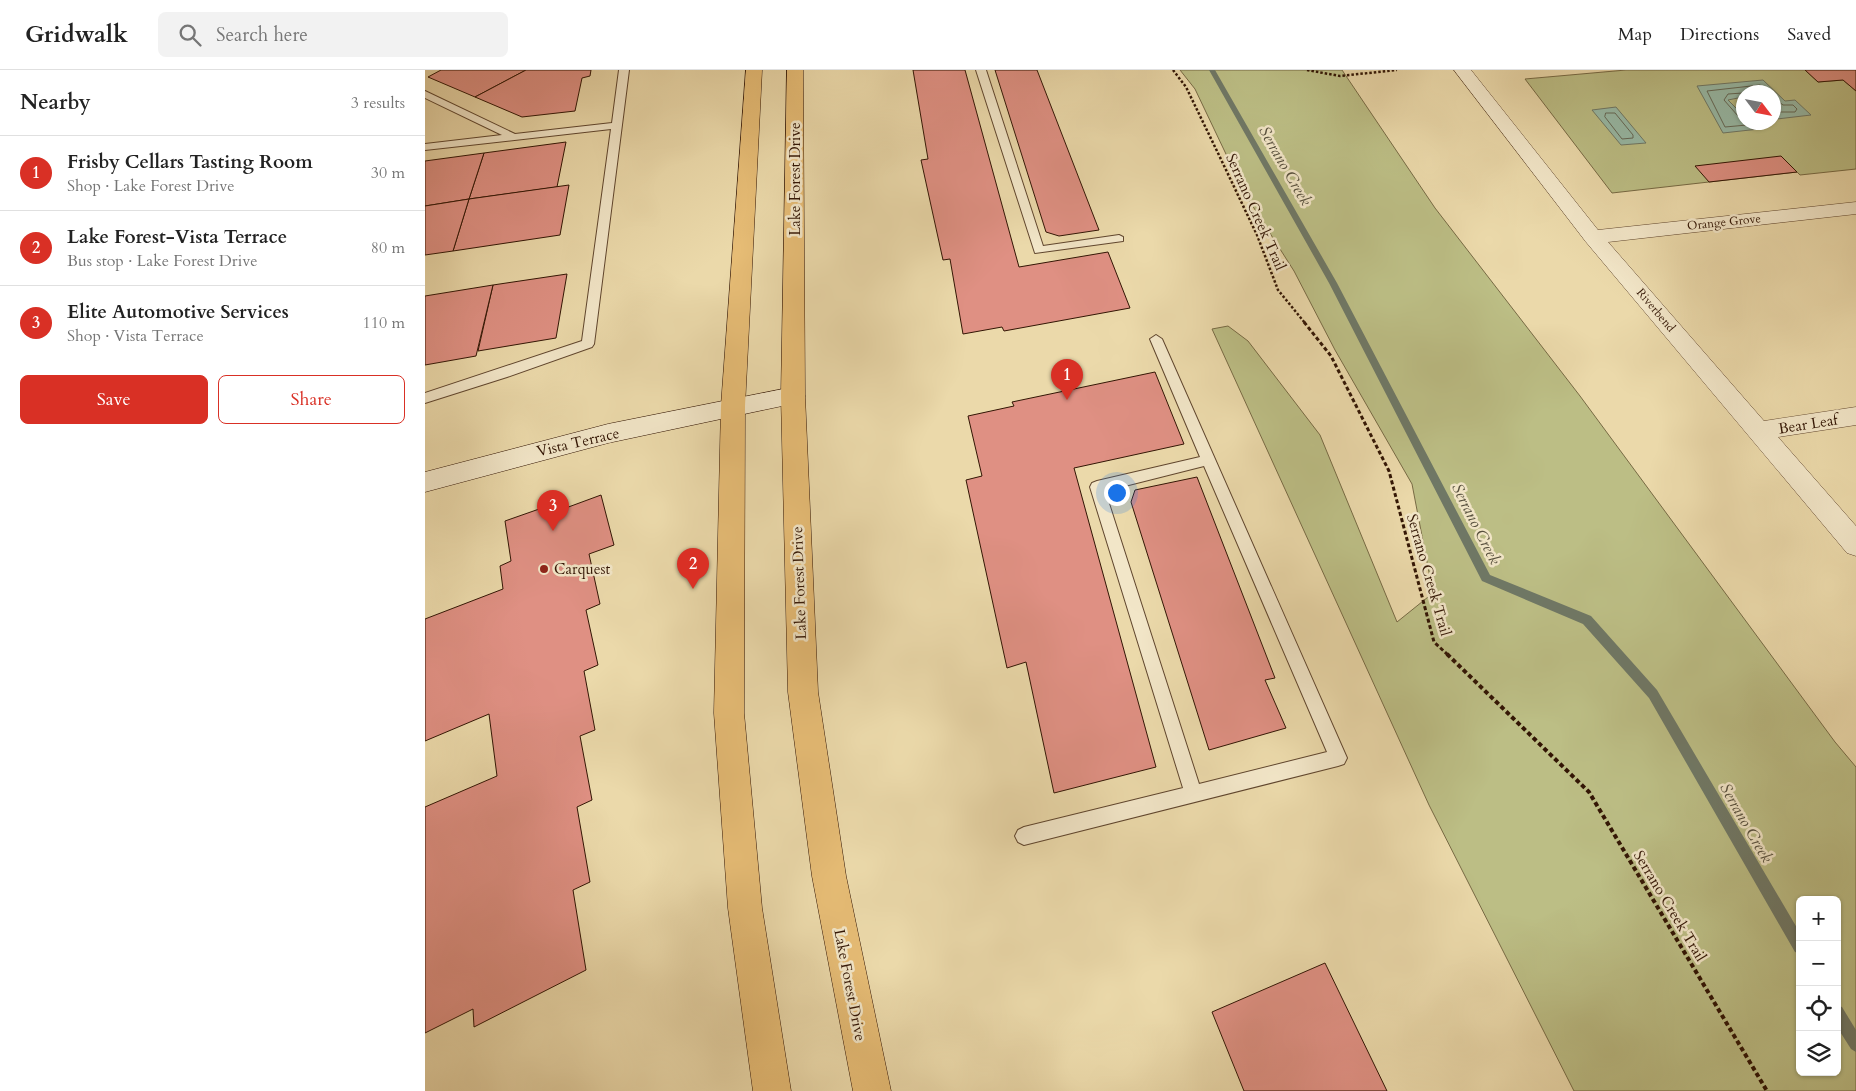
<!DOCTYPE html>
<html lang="en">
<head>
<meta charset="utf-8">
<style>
	:root { --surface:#fff; --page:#f2f2f2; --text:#222; --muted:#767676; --line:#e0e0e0; --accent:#d93025 }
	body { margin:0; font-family:Cardo,serif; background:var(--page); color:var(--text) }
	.controls { position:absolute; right:15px; bottom:15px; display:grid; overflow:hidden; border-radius:8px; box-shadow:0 1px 4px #0004 }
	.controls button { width:45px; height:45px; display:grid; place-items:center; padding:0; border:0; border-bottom:1px solid var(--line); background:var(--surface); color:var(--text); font:25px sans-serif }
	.compass { position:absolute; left:1311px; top:15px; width:45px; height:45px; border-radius:50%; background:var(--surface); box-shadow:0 1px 4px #0004; rotate:122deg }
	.you { position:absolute; left:691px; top:422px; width:18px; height:18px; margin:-12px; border:4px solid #fff; border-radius:50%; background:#1a73e8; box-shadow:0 0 0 8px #1a73e833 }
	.badge { display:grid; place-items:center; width:32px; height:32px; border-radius:50%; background:var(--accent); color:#fff; font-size:16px; font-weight:700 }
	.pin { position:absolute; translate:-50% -41px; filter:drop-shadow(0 1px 2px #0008) }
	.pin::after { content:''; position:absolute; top:26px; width:18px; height:15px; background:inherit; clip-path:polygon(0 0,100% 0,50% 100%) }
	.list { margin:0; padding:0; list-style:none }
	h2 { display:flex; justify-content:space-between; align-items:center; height:65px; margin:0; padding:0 20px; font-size:21px }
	h2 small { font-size:16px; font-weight:400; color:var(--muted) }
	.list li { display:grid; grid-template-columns:32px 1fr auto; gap:15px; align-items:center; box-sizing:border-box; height:75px; padding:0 20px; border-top:1px solid var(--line) }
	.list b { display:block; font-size:19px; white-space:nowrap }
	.list p { margin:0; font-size:16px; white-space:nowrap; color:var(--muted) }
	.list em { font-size:16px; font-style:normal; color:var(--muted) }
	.actions { display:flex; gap:10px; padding:15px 20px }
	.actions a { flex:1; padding:11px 0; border:1px solid var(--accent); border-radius:8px; text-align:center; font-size:18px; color:var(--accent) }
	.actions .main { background:var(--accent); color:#fff }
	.icon { flex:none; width:28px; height:28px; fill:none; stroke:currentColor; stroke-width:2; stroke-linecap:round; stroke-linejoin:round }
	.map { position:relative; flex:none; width:1431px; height:1021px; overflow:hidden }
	header { display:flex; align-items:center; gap:30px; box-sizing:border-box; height:70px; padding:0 25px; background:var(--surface); border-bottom:1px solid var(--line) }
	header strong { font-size:24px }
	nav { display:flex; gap:28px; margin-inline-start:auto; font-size:18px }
	.search { width:350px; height:45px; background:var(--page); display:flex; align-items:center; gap:12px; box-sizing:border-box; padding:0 18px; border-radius:8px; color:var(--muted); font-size:19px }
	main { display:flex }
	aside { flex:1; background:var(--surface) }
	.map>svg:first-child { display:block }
</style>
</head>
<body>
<header>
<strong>Gridwalk</strong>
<div class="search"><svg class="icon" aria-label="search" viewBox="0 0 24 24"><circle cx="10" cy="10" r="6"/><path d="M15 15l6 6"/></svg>Search here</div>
<nav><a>Map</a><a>Directions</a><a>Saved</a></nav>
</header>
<main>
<aside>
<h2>Nearby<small>3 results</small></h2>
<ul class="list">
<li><span class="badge">1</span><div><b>Frisby Cellars Tasting Room</b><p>Shop · Lake Forest Drive</p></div><em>30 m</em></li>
<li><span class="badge">2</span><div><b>Lake Forest-Vista Terrace</b><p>Bus stop · Lake Forest Drive</p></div><em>80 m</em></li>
<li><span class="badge">3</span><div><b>Elite Automotive Services</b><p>Shop · Vista Terrace</p></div><em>110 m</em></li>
</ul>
<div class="actions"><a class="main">Save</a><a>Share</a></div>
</aside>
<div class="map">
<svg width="1431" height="1021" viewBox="0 0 1431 1021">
	<rect width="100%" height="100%" fill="#ebd9aa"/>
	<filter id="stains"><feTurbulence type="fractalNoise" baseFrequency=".004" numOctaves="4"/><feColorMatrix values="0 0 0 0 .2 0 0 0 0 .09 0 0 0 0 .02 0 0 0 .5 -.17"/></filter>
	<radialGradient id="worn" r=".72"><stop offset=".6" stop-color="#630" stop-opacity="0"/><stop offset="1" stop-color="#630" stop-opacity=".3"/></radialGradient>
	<g fill="#bcbe85" stroke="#776a44" fill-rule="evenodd">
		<path d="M755 0H917L1010 138 1155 326 1410 672 1431 697V1021H1149L1004 735 787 259 803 256 823 271 895 365 972 552 1008 523 987 414 910 280 869 201 820 124 770 19ZM1375 830H1412V1002H1375Z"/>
		<path d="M1201 0H1380L1393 12 1418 10 1431 21V99L1375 105 1372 102 1187 123 1100 9ZM1318 22H1348V52H1318Z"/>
	</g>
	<g fill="#98baa7" stroke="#6f7866">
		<path d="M1338 10 1360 31 1370 30 1386 45 1352 49 1349 45 1348 22H1318V27L1303 30 1318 45V52L1327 53 1334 59 1298 63 1272 16Z"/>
		<path d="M1191 37 1221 73 1196 75 1167 40Z"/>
	</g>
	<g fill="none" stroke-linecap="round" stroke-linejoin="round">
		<g stroke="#656856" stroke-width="1">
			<path d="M1318 23 1303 24 1299 30 1313 46 1318 48"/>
			<path d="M1348 27 1358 35H1368L1372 39 1370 42H1348"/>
			<path d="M1181 43H1190L1208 65V68L1197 69 1180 47Z"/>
			<path d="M1324 52 1322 55 1300 57 1282 21 1335 15 1344 22"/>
		</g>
		<g fill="#6f7866" fill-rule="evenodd">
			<path d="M784 0H790L912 213 1065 505 1166 546 1232 620 1375 863V884L1370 882 1224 628 1158 554 1057 511 904 213Z"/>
			<path d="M1412 935 1417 937 1431 960V982L1426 979 1412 957Z"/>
		</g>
	</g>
	<g fill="#df9083" stroke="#321504">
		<path d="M16 0H101L50 27 3 7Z"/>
		<path d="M101 0H166L165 6 157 8 150 41 97 47 50 27Z"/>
		<path d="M488 0H540L594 197 683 182 705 238 579 261 577 257 538 264 525 189 518 190 496 90 503 89Z"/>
		<path d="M570 0H612L674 160 634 166 621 162Z"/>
		<path d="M1380 0H1431V21L1418 10 1393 12Z"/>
		<path d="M141 72 132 117 44 129 59 83Z"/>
		<path d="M59 83 44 129 0 136V91Z"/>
		<path d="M1356 86 1372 102 1284 112 1270 96Z"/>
		<path d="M144 115 135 165 28 181 44 129Z"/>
		<path d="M44 129 28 181 0 185V136Z"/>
		<path d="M142 204 131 268 53 281 68 215Z"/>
		<path d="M68 215 51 286 0 295V226Z"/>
		<path d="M730 302 759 374 649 398 731 697 629 723 601 592 582 598 541 410 557 406 543 346 589 336 587 332Z"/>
		<path d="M772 407 850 608 840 610 861 658 784 680 706 432 710 420Z"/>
		<path d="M176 425 189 475 164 484 175 534 161 540 173 595 159 601 170 660 155 666 167 730 152 737 165 812 148 820 161 900 49 957 48 939 0 963V737L72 706 64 644 0 671V549L78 519 75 496 86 491 80 451 117 438 119 446Z"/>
		<path d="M900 893 962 1021H819L787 942Z"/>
	</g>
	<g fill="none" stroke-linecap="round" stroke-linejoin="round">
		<defs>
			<g id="lane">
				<path d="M194 0H204L169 274 167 277 82 307 0 333V323L157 271 186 59 0 80V74L77 65 0 28V21L90 64 187 53Z"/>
				<path d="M551 0H561L618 176 694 165 698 167V171L610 183Z"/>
				<path d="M731 265 737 269 922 688 919 694 913 696 599 775 593 772 590 766 593 760 599 757 758 718 665 417 667 413 672 411 775 387 725 269ZM779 396 902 682 774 714 680 421Z"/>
			</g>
			<path id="street" d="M1029 0H1046L1173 160 1431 132V144L1183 172 1339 351 1431 337V355L1353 367 1431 456V486L1422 483 1161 172Z"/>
			<path id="secondary" d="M368 317 376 320 380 326 376 332 183 373 0 422V402L183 354Z"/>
			<g id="primary">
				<path d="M321 0H337L320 336 319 643 337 838 366 1021H328L303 838 289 643 296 336Z"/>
				<path d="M362 0H378L380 326 393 622 421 806 466 1021H428L387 806 363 622 356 326Z"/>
			</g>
		</defs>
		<use href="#lane" stroke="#60462e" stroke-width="2"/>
		<use href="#street" stroke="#60462e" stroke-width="1"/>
		<use href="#secondary" stroke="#321504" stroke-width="1"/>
		<use href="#primary" stroke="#321504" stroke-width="1"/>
		<g stroke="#321504" stroke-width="2.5" stroke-dasharray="2.5 2" stroke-linecap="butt">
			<path d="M748 0 761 17 792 81 832 165 853 220 880 253"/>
			<path d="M882 0 915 6 972 0"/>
		</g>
		<path stroke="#321504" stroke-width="3" stroke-dasharray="4 2.5" stroke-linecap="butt" d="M879 252 906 286 964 401 1009 572 1023 585"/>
		<path stroke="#321504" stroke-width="4" stroke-dasharray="4.5 3" stroke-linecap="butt" d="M1022 584 1164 722 1342 1021"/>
		<use href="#lane" fill="#f2e6c8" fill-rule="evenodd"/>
		<use href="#street" fill="#f2e6c8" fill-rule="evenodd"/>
		<use href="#secondary" fill="#f2e6c8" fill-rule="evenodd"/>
		<use href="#primary" fill="#e6bc75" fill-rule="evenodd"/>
	</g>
	<circle fill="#8f2418" stroke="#f2e6c8" stroke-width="2" cx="119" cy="499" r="5"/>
	<g text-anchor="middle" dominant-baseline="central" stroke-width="5" stroke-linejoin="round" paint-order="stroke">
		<g font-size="12" fill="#321504" stroke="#f2e6c8">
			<text transform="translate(1299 152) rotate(-6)">Orange Grove</text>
			<text transform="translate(1231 240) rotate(50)">Riverbend</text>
		</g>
		<g font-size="15" fill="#321504" stroke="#f2e6c8">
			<text transform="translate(370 109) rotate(-90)">Lake Forest Drive</text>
			<text transform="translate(831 142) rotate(66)">Serrano Creek Trail</text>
			<text transform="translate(1383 354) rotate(-9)">Bear Leaf</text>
			<text transform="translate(153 372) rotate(-13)">Vista Terrace</text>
			<text transform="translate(1004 505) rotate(74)">Serrano Creek Trail</text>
			<text transform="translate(374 513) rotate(-92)">Lake Forest Drive</text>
			<text transform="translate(1245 836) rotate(59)">Serrano Creek Trail</text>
			<text transform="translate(425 915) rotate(79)">Lake Forest Drive</text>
		</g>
		<g font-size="15" fill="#321504" stroke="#f2e6c8" text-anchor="start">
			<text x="129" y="499">Carquest</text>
		</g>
		<g font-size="16" font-style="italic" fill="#564f3d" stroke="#f2e6c8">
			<text transform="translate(860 96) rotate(60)">Serrano Creek</text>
			<text transform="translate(1051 454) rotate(63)">Serrano Creek</text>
			<text transform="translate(1321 753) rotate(60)">Serrano Creek</text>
		</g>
	</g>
	<rect width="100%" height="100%" filter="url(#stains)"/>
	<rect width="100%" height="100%" fill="url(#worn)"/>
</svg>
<div class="controls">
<button>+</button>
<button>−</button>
<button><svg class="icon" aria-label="locate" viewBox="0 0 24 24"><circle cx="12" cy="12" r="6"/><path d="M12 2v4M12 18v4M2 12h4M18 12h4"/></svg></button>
<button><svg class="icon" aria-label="layers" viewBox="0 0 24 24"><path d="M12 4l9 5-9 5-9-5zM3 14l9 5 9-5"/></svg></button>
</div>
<svg class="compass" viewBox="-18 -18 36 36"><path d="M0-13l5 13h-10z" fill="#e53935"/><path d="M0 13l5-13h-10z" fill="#767676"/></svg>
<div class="you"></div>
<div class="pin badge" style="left:642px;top:330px">1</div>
<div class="pin badge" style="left:268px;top:519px">2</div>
<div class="pin badge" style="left:128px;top:461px">3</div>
</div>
</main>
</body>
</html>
